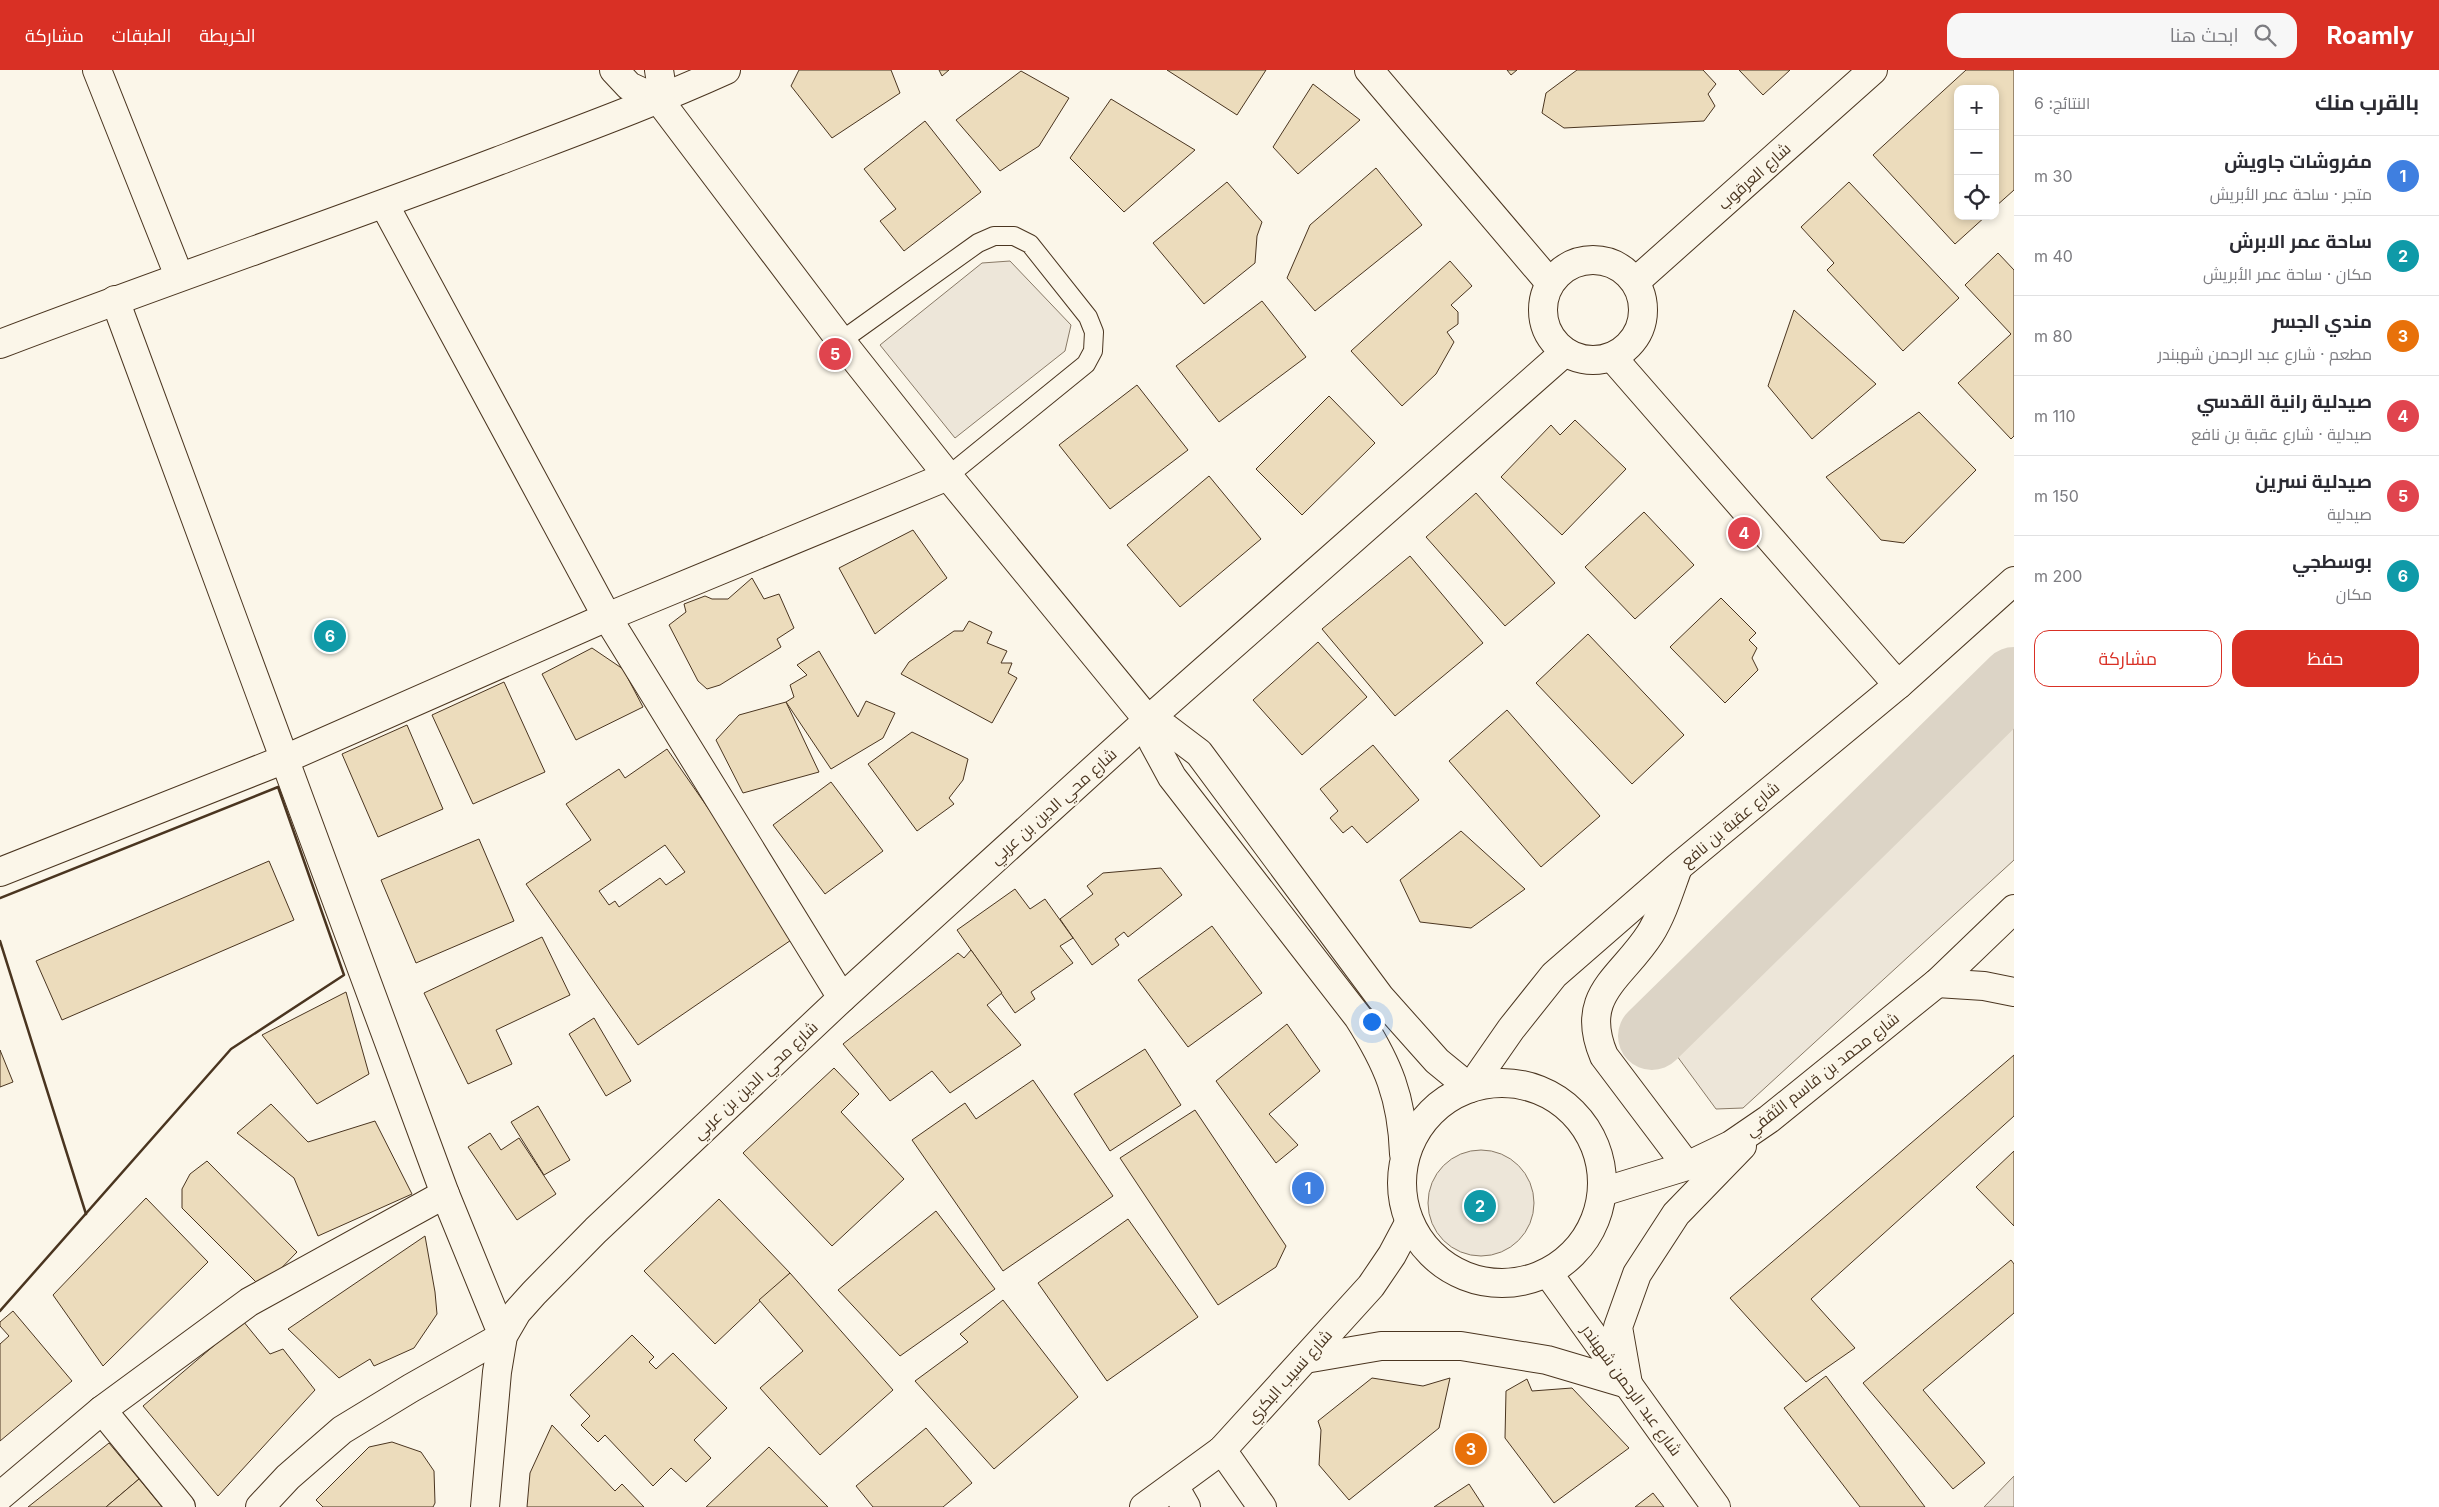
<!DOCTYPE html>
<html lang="ar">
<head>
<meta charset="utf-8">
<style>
	:root { --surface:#fff; --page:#f7f7f7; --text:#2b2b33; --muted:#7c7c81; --line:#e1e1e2; --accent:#d93025 }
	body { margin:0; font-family:Inter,Cairo,sans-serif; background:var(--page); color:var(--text); direction:rtl }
	.controls { position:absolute; right:15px; top:15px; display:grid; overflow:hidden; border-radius:10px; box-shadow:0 2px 8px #0003 }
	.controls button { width:45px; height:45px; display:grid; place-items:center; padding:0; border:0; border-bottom:1px solid var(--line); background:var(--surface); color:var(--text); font:25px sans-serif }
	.you { position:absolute; left:1371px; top:951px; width:18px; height:18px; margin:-12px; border:4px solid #fff; border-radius:50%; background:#1a73e8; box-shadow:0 0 0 8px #1a73e833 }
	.badge { display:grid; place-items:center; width:32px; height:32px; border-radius:50%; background:var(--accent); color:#fff; font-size:16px; font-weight:700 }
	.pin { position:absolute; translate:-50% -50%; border:2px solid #fff; box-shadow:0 1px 5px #0006 }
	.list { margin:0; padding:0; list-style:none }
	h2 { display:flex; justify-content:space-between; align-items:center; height:65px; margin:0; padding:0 20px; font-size:21px }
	h2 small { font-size:16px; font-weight:400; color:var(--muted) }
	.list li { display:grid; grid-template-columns:32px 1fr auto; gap:15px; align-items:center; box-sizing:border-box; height:80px; padding:0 20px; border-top:1px solid var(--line) }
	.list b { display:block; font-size:19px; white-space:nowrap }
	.list p { margin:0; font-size:16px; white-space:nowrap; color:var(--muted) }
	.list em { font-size:16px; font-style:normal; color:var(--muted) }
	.actions { display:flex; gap:10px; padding:15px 20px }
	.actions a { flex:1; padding:11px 0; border:1px solid var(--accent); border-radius:15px; text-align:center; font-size:18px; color:var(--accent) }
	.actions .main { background:var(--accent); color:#fff }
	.icon { flex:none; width:28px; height:28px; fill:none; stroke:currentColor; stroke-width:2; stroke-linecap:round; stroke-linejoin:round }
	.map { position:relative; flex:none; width:2014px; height:1437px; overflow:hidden; direction:ltr }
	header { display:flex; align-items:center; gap:30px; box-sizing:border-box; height:70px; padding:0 25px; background:var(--accent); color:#fff }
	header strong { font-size:24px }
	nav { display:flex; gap:28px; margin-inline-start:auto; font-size:18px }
	.search { width:350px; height:45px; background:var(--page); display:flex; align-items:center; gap:12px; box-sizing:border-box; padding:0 18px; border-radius:15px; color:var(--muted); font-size:19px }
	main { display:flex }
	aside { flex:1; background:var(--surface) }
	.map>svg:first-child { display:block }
</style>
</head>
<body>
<header>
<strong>Roamly</strong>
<div class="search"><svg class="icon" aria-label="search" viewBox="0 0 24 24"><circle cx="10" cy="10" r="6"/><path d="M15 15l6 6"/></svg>ابحث هنا</div>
<nav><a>الخريطة</a><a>الطبقات</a><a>مشاركة</a></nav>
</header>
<main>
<aside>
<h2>بالقرب منك<small>النتائج: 6</small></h2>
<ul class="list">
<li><span class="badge" style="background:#3f7fe0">1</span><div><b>مفروشات جاويش</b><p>متجر · ساحة عمر الأبريش</p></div><em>30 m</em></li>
<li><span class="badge" style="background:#0f9aa8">2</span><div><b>ساحة عمر الابرش</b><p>مكان · ساحة عمر الأبريش</p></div><em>40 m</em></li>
<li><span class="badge" style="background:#e8710a">3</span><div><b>مندي الجسر</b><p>مطعم · شارع عبد الرحمن شهبندر</p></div><em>80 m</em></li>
<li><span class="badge" style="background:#e0444e">4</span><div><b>صيدلية رانية القدسي</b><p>صيدلية · شارع عقبة بن نافع</p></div><em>110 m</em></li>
<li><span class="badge" style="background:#e0444e">5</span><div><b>صيدلية نسرين</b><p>صيدلية</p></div><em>150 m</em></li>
<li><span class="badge" style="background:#0f9aa8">6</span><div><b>بوسطجي</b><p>مكان</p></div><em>200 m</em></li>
</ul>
<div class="actions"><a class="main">حفظ</a><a>مشاركة</a></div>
</aside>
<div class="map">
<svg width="2014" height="1437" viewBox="0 0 2014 1437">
	<rect width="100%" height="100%" fill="#fbf6e9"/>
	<g fill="#ede6d9" stroke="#887966">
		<path d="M1010 191 1071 255 1065 281 955 368 880 275 982 193Z"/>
		<path d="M2014 640V790L1743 1038 1716 1039 1677 986Z"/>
		<circle cx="1481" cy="1133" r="53"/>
		<path d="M2014 1406V1437H1984Z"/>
	</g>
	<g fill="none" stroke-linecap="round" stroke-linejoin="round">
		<path stroke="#dcd4c6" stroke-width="68" d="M1652 966 2014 611"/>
	</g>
	<g fill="#ecdcbc" stroke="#4a3520" fill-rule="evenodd">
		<path d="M799 0H891L900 23 832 68 791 16Z"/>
		<path d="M939 0H949L942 6Z"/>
		<path d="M1167 0H1266L1237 45Z"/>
		<path d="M1507 0H1517L1511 5Z"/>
		<path d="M1577 0H1703L1716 14 1708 24 1715 36 1704 51 1564 58 1542 43 1546 23Z"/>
		<path d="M1739 0H1790L1763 25Z"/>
		<path d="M1966 0H2014V120L1995 137V19H1958V146H1986L1955 174 1873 85Z"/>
		<path d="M1021 1 1069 28 1039 76 1000 101 956 50Z"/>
		<path d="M1313 14 1360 50 1298 104 1273 77Z"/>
		<path d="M1111 29 1195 80 1124 142 1070 88Z"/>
		<path d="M925 51 981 122 904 181 880 151 896 139 864 99Z"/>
		<path d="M1376 98 1422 155 1315 241 1287 208 1310 155Z"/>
		<path d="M1227 112 1262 152 1257 166 1255 193 1204 234 1153 173Z"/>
		<path d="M1849 112 1959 228 1903 281 1827 200 1834 193 1801 157Z"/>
		<path d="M1998 183 2014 200V366L2011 369 1958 313 2011 264 1965 215Z"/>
		<path d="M1450 191 1472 216 1451 235 1458 242V254L1447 262 1454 272 1436 304 1402 336 1351 281Z"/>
		<path d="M1262 231 1306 287 1219 352 1176 296Z"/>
		<path d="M1794 240 1876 314 1812 369 1768 316Z"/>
		<path d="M1137 315 1188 380 1110 439 1059 375Z"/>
		<path d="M1329 326 1375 373 1302 445 1256 399Z"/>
		<path d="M1919 342 1976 400 1904 473 1881 470 1826 407Z"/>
		<path d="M1575 350 1626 399 1562 465 1501 407 1551 355 1560 365Z"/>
		<path d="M1209 406 1261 469 1180 537 1127 475Z"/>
		<path d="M1476 423 1555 513 1505 556 1426 467Z"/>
		<path d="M1644 442 1694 495 1635 549 1585 497Z"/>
		<path d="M913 460 947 508 875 564 839 498Z"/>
		<path d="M1410 486 1483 573 1395 646 1322 559Z"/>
		<path d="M752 508 764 529 779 524 794 558 777 569 781 577 720 615 707 619 698 611 669 555 686 542 684 534 705 526 712 529H728Z"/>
		<path d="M1721 528 1756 563 1749 570 1757 578 1752 588 1758 600 1725 633 1670 577Z"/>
		<path d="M969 551 992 562 987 573 1007 581 1001 593H1012L1008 603 1017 608 992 653 901 604 909 592 954 561H963Z"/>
		<path d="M1588 564 1684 665 1632 714 1536 613Z"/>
		<path d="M1318 572 1367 627 1302 685 1253 630Z"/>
		<path d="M592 578 623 599 643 637 576 670 542 604Z"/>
		<path d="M819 581 858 647 866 631 895 643 883 668 831 699 786 632 794 627 790 615 807 605 797 595Z"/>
		<path d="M504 612 545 702 473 734 432 645Z"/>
		<path d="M786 632 819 702 743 723 716 670 739 645Z"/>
		<path d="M1507 640 1600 746 1541 797 1449 691Z"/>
		<path d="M407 655 443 739 378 767 342 684Z"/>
		<path d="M912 662 968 689 963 710 949 728 954 734 917 761 868 694Z"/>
		<path d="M1373 675 1419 730 1367 773 1352 756 1343 763 1330 748 1338 741 1320 719Z"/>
		<path d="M667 679 797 866 638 975 526 814 591 770 566 734 619 699 625 708ZM665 775 685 802 666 815 660 808 619 837 615 831 609 835 599 821Z"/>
		<path d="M831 712 883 781 825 824 773 755Z"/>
		<path d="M1461 761 1525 819 1471 858 1420 852 1400 810Z"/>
		<path d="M479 769 514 851 416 893 381 810Z"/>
		<path d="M269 791 294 850 62 950 36 891Z"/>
		<path d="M1161 798 1182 825 1128 867 1124 862 1115 869 1119 875 1092 895 1060 849 1093 824 1087 816 1103 803Z"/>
		<path d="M1015 819 1030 839 1045 829 1073 868 1060 876 1073 893 1031 922 1035 929 1015 943 957 860Z"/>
		<path d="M1212 856 1262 923 1188 977 1138 910Z"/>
		<path d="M542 867 570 925 496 960 512 994 468 1014 424 923Z"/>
		<path d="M971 880 1002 923 987 935 1021 975 950 1023 932 1001 890 1031 843 974 958 883 964 888Z"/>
		<path d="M346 922 369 1004 317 1034 262 965Z"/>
		<path d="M594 948 631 1011 606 1026 569 964Z"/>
		<path d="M1287 954 1320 1001 1269 1044 1298 1075 1276 1093 1216 1011Z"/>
		<path d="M1145 979 1181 1035 1110 1081 1074 1024Z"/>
		<path d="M0 980 13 1012 0 1017Z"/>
		<path d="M2014 985V1046L1811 1229 1855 1278 1806 1312 1730 1228Z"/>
		<path d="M834 998 859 1024 841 1042 904 1109 832 1176 743 1083Z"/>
		<path d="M1033 1010 1113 1126 1003 1201 912 1070 965 1033 976 1049Z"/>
		<path d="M271 1034 308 1072 375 1051 412 1124 318 1166 294 1108 237 1063Z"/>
		<path d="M538 1036 570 1090 544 1105 511 1052Z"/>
		<path d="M1195 1040 1286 1176 1276 1197 1218 1235 1120 1088Z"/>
		<path d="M490 1063 501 1080 519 1068 556 1124 517 1150 468 1077Z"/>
		<path d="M2014 1081V1156L1976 1117Z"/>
		<path d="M207 1091 297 1182 262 1218 182 1138V1119L190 1104Z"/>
		<path d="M146 1128 208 1192 103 1296 53 1225Z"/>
		<path d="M719 1129 790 1203 715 1274 644 1201Z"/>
		<path d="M936 1141 995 1219 900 1286 838 1220Z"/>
		<path d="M1128 1149 1198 1247 1107 1311 1038 1213Z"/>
		<path d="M425 1166 435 1222 437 1244 414 1278 374 1296 370 1289 339 1308 288 1259Z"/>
		<path d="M2011 1190 2014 1194V1243L1923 1320 1985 1393 1953 1419 1863 1313Z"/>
		<path d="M790 1203 893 1320 820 1385 760 1318 803 1281 759 1230Z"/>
		<path d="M1003 1230 1078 1327 994 1399 915 1311 968 1272 960 1264Z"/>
		<path d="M13 1241 72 1311 0 1371V1274L9 1266 0 1256V1252Z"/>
		<path d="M243 1251 270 1284 283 1279 315 1320 218 1426 143 1336Z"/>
		<path d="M632 1265 654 1287 649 1292 656 1299 673 1283 727 1338 694 1370 711 1388 686 1412 671 1398 653 1416 605 1365 598 1372 581 1355 590 1346 570 1325Z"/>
		<path d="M1826 1306 1925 1437H1860L1784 1338Z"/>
		<path d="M1372 1308 1423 1316 1450 1308 1439 1358 1349 1430 1319 1395 1321 1360 1318 1351Z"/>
		<path d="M1527 1309 1532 1321 1572 1318 1629 1378 1554 1433 1505 1368 1506 1321Z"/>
		<path d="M552 1355 615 1421 622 1414 644 1437H527L530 1403Z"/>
		<path d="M926 1358 972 1413 943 1437H873L856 1416Z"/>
		<path d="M392 1372 421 1382 434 1401 435 1433 433 1437H323L316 1430 369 1377Z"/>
		<path d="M109 1373 139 1409 106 1437H28Z"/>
		<path d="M769 1377 828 1437H706Z"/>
		<path d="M139 1409 162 1437H106Z"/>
		<path d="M1469 1414 1484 1437H1434Z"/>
		<path d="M1653 1423 1664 1437H1635Z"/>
	</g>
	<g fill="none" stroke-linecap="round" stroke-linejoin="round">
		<defs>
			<path id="lane" d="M841 271 978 173 994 166H1014L1030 174 1088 247 1094 262 1093 281 1086 294 948 406"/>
			<g id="street">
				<path d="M97 0 179 206"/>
				<path d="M384 134 607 547 842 928"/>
				<path d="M115 230 445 1124 503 1266 411 1318 342 1360 288 1407 260 1437"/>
				<path d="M0 274C165 211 332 154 498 91 574 62 651 34 726 0"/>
				<path d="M0 802 285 689 607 547 948 406"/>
				<path d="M102 1340 181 1437"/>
				<path d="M1222 1380 1262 1437"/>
				<path d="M1174 1416 1186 1437"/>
				<path d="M0 1426 102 1340 249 1232 445 1124"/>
				<path d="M485 1437 497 1302 503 1266 517 1242 534 1223 596 1160 842 928 1148 650 1565 282"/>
			</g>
			<g id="secondary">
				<path d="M614 0 629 16 659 30 841 271 948 406 1148 650 1166 658 1199 683 1380 927 1437 991 1470 1018"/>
				<path d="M1369 0 1550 213"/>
				<path d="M659 30 661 13 659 0"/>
				<circle cx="1593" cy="240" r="50"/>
				<path d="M1635 212 1873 0"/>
				<path d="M1612 287 1898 615"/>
				<path d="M1148 650 1153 672 1172 707 1358 947C1388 994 1402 1027 1404 1084"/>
				<path d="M1677 800C1669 822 1662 845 1650 864 1621 909 1578 925 1604 986L1687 1096"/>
				<path d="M1937 913 1984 916 2014 922"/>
				<circle cx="1502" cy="1113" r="100"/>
				<path d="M1470 1018 1511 959 1554 905 1678 797 1898 615 2014 511"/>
				<path d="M1602 1122 1687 1096 1731 1075 1769 1049 1937 913 2014 839"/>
				<path d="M1548 1203 1716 1437"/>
				<path d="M1305 1289 1381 1276H1461L1547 1290 1628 1314"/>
				<path d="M1628 1314 1618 1257 1637 1204 1676 1144 1742 1076"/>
				<path d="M1144 1437 1222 1380 1371 1216 1392 1185 1409 1153"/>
			</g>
		</defs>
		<use href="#lane" stroke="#4a3520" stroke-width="20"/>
		<use href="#street" stroke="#4a3520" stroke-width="30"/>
		<use href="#secondary" stroke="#4a3520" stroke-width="30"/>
		<use href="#lane" stroke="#fbf6e9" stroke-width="18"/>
		<use href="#street" stroke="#fbf6e9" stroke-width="28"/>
		<use href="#secondary" stroke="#fbf6e9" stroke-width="28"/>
		<g stroke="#4a3520" stroke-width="2.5">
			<path d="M0 828 278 717 344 905 231 979 0 1241"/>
			<path d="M0 871 86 1144"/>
		</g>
	</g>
	<g text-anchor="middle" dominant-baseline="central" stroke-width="4" stroke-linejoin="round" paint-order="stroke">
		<g font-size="16" fill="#4a3520" stroke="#fbf6e9">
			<text transform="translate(1754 106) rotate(-42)">شارع العرقوب</text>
			<text transform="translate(1053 736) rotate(-42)">شارع محي الدين بن عربي</text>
			<text transform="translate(1730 754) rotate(-40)">شارع عقبة بن نافع</text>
			<text transform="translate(1822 1004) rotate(-38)">شارع محمد بن قاسم الثقفي</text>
			<text transform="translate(755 1010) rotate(-43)">شارع محي الدين بن عربي</text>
			<text transform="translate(1289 1306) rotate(-48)">شارع نسيب البكري</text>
			<text transform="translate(1632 1320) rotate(54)">شارع عبد الرحمن شهبندر</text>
		</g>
	</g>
</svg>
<div class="controls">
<button>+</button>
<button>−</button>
<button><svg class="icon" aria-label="locate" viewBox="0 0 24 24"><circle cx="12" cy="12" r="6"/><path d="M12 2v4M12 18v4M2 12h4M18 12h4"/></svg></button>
</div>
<div class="you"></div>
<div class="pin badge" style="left:1308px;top:1118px;background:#3f7fe0">1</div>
<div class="pin badge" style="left:1480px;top:1136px;background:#0f9aa8">2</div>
<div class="pin badge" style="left:1471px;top:1379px;background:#e8710a">3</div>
<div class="pin badge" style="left:1744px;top:463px;background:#e0444e">4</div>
<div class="pin badge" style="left:835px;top:284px;background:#e0444e">5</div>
<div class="pin badge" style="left:330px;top:566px;background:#0f9aa8">6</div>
</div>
</main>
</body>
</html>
